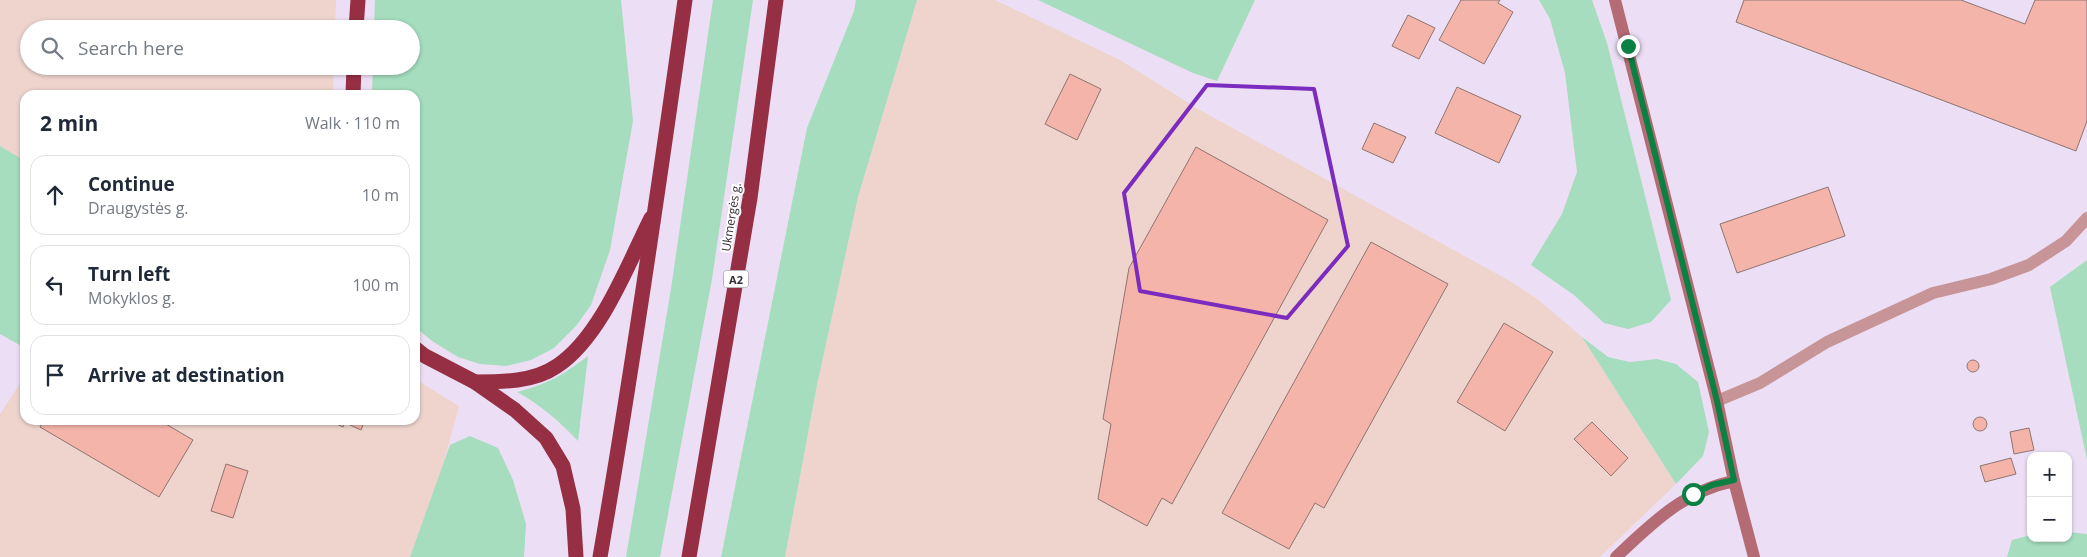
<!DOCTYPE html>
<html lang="en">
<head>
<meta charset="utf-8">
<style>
	:root { --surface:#fff; --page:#f6f6f7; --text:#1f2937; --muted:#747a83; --line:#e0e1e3 }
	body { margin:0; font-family:"Open Sans",sans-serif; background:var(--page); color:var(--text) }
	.controls { position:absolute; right:15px; bottom:15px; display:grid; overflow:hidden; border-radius:10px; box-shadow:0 1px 4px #0004 }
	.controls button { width:45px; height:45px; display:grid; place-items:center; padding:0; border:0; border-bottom:1px solid var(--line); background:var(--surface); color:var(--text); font:25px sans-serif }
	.stop { position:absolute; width:15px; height:15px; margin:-11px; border:4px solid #0b8043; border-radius:50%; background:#fff }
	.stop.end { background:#0b8043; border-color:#fff; box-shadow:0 1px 5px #0008 }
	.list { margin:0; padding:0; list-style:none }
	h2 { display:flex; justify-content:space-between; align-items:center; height:65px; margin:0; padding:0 20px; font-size:21px }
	h2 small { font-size:16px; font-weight:400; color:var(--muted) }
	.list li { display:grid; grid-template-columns:32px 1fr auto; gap:15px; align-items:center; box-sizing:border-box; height:80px; margin:0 10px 10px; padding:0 10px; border:1px solid var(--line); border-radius:15px }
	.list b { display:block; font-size:19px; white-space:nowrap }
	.list p { margin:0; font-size:16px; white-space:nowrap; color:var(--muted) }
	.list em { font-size:16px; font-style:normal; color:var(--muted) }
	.icon { flex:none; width:28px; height:28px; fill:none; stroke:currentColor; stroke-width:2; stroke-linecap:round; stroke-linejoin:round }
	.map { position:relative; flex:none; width:2087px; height:557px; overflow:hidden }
	.search { position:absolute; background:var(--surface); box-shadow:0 1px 4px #0004; left:20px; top:20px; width:400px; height:55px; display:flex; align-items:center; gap:12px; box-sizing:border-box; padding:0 18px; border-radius:28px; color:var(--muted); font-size:19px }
	.panel { position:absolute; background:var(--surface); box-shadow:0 1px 4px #0004; left:20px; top:90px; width:400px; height:335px; border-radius:15px }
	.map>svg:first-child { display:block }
</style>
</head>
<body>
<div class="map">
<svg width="2087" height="557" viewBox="0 0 2087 557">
	<rect width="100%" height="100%" fill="#ecdff5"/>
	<g fill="#eed4cd">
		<path d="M0 0H336L335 29H29V66H334L333 95H25V161L0 146Z"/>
		<path d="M917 0H995L1120 60 1200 110 1510 281 1536 298 1582 337 1676 484 1600 557H785L817 385 858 197Z"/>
		<path d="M25 376V420H415V379L459 406 441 473 410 557H0V414Z"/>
	</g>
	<g fill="#a5ddbe">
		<path d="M375 0H621L633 121 610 250 591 305 576 326 554 348 531 360 506 366 480 364 458 357 432 341 415 327V95H372L373 66H411V29H374Z"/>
		<path d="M713 0H753L712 279 660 557H626L671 289Z"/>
		<path d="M856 0H917L858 197 817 385 785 557H721L807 128 854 11Z"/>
		<path d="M1038 0H1255L1217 81 1193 73Z"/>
		<path d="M1539 0H1592L1607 43 1671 300 1651 322 1628 329 1604 323 1574 295 1531 265 1562 214 1577 172 1565 73 1550 19Z"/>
		<path d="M0 146 25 161V348L0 334Z"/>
		<path d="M2087 260V460L2050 287Z"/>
		<path d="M1582 337 1608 357 1630 362 1657 359 1676 364 1698 382 1709 432 1703 456 1676 484Z"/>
		<path d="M588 356 578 441C560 422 541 405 517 392 548 384 563 375 588 356Z"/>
		<path d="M470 436 498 448 513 480 526 524 524 557H410L450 445Z"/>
		<path d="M2068 532 2087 534V557H2007L2012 540 2031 535V538H2068Z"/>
	</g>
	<g fill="#f5b4aa" stroke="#8d7470">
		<path d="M1461 0H1500L1498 3 1513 12 1484 64 1439 40Z"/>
		<path d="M1744 0H1961L2025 24 2035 0H2087V121L2076 151 1736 22Z"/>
		<path d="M1408 15 1435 28 1419 59 1392 46Z"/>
		<path d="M1070 74 1101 89 1077 140 1045 124Z"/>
		<path d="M1457 87 1521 116 1499 163 1435 133Z"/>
		<path d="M1374 123 1406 137 1393 163 1362 149Z"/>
		<path d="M1196 147 1328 220 1172 504 1162 498 1147 526 1098 499 1111 424 1103 419 1129 268Z"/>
		<path d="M1828 187 1845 236 1737 273 1720 224Z"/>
		<path d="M1371 242 1448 284 1324 508 1315 503 1289 549 1222 513Z"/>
		<path d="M1504 323 1553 352 1505 431 1457 402Z"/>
		<circle cx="1973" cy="366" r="6"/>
		<circle cx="1980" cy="424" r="7"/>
		<path d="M44 420H159L193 440 159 497 40 427Z"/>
		<path d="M328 420H346L343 427Z"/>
		<path d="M352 420H365L361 430 350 425Z"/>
		<path d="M1592 422 1628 458 1611 476 1574 439Z"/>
		<path d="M2029 428 2034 450 2014 454 2010 432Z"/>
		<path d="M2011 458 2016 474 1985 482 1980 466Z"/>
		<path d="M226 464 248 471 233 518 211 511Z"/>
	</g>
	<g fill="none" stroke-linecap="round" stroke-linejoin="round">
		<path stroke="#c79498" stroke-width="12" d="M1717 401 1760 383 1827 342 1933 293 1991 279 2029 265 2066 241 2087 218"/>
		<g stroke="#b46b74" stroke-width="12">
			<path d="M1615 0 1717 401 1734 481 1754 557"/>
			<path d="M1616 557C1652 523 1684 491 1734 481"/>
		</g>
		<g stroke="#962f44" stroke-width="15">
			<path d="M356 29 358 0"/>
			<path d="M353 95 354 66"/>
			<path d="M415 348 425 356 475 382 515 410 546 438 563 466 573 509 576 557"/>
			<path d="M475 382C502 382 534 382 557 366 601 337 628 264 651 218"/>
			<path d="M600 557C632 372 659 186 685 0"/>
			<path d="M689 557 750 198 776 0"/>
		</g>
	</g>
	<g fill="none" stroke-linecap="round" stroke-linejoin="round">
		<path stroke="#0b8043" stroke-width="6" d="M1628 46 1717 401 1734 480 1712 485 1693 494"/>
	</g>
	<path fill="none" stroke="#7b2cbf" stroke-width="4" stroke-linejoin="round" d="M1207 85 1314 89 1348 246 1287 318 1140 291 1124 193Z"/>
	<g text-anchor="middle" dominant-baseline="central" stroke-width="4" stroke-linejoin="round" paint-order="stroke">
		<rect fill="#fff" stroke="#706d72" stroke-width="1" x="723.5" y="270.5" width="25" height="17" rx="4"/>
		<g font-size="11" font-weight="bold" fill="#332e36">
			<text x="736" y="279">A2</text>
		</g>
		<g font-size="12" fill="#332e36" stroke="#fff">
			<text transform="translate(731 217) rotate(-81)">Ukmergės g.</text>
		</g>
	</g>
</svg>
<div class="controls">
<button>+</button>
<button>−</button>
</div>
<div class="stop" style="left:1693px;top:494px"></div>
<div class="stop end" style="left:1628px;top:46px"></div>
<div class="search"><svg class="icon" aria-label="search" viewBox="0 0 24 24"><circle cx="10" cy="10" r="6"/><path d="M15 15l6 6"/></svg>Search here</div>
<section class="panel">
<h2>2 min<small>Walk · 110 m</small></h2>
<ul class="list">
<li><svg class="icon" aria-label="ahead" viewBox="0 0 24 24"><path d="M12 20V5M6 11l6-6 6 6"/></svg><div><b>Continue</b><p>Draugystės g.</p></div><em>10 m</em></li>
<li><svg class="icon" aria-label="left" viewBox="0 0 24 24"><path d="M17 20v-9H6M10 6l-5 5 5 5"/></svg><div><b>Turn left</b><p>Mokyklos g.</p></div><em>100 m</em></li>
<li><svg class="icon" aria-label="arrive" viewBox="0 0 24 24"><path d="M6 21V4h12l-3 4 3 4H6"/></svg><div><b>Arrive at destination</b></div></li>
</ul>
</section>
</div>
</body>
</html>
